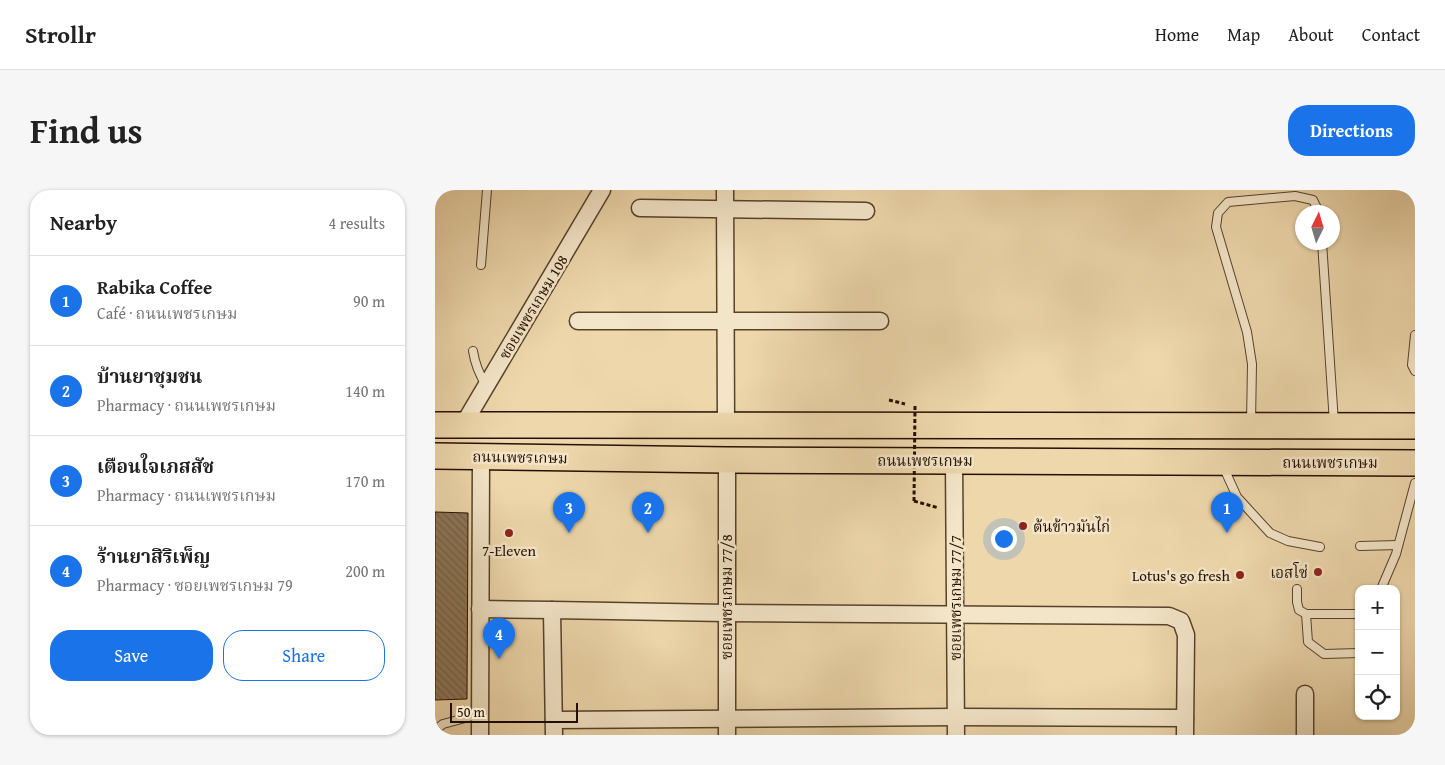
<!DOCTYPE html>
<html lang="en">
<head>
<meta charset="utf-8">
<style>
	:root { --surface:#fff; --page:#f6f6f6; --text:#222; --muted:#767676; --line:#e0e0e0; --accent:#1a73e8 }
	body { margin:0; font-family:"Gentium Book Plus","Noto Serif Thai",serif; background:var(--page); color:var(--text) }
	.controls { position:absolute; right:15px; bottom:15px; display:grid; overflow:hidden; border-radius:10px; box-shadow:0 1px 4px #0004 }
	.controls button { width:45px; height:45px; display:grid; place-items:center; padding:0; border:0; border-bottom:1px solid var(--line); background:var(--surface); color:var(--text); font:25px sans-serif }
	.compass { position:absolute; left:860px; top:15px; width:45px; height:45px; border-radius:50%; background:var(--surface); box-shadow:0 1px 4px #0004; rotate:5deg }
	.scale { position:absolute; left:15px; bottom:12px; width:128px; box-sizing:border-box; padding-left:5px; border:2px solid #251000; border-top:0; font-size:14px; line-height:18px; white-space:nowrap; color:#251000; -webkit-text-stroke:4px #f3e5c8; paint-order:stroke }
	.you { position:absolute; left:568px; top:348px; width:18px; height:18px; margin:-12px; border:4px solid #fff; border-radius:50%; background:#1a73e8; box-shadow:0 0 0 8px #1a73e833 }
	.badge { display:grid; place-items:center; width:32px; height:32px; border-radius:50%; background:var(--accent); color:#fff; font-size:16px; font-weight:700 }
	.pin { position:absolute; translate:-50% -41px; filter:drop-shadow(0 1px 2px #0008) }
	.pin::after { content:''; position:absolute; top:26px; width:18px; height:15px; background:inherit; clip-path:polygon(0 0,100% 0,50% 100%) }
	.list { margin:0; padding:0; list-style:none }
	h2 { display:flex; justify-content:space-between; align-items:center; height:65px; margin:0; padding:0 20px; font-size:21px }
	h2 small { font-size:16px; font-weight:400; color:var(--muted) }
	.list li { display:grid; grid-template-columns:32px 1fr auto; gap:15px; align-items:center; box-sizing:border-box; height:90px; padding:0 20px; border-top:1px solid var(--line) }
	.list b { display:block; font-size:19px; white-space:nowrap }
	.list p { margin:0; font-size:16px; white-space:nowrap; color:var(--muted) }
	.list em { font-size:16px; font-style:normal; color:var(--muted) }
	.actions { display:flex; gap:10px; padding:15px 20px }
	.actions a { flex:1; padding:11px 0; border:1px solid var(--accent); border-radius:20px; text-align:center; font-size:18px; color:var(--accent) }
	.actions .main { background:var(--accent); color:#fff }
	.icon { flex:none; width:28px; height:28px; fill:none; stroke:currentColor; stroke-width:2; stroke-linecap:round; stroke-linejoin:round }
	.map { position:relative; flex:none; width:980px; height:545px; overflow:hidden; border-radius:20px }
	header { display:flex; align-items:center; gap:30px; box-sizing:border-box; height:70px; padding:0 25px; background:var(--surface); border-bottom:1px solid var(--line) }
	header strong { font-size:24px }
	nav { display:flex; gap:28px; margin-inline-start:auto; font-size:18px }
	.intro { display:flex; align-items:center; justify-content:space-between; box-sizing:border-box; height:120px; padding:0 30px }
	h1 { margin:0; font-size:35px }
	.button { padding:12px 22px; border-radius:20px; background:var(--accent); color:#fff; font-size:18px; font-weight:700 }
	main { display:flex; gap:30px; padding:0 30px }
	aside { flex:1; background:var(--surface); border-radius:20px; box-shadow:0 1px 4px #0004 }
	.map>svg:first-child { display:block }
</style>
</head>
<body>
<header>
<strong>Strollr</strong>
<nav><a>Home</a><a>Map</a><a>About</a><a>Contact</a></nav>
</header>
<div class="intro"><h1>Find us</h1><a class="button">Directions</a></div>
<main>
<aside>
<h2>Nearby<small>4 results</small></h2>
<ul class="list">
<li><span class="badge">1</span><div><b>Rabika Coffee</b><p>Café · ถนนเพชรเกษม</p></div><em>90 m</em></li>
<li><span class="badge">2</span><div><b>บ้านยาชุมชน</b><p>Pharmacy · ถนนเพชรเกษม</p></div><em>140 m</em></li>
<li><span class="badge">3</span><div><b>เตือนใจเภสสัช</b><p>Pharmacy · ถนนเพชรเกษม</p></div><em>170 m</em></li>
<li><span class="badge">4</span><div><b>ร้านยาสิริเพ็ญ</b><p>Pharmacy · ซอยเพชรเกษม 79</p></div><em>200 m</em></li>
</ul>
<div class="actions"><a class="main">Save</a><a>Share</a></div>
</aside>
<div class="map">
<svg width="980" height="545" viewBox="0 0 980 545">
	<defs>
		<pattern id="building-back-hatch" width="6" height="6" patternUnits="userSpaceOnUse" patternTransform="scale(1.25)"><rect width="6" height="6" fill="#8d7759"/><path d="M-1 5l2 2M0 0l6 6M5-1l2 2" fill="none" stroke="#736047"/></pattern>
	</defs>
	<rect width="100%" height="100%" fill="#edd7ab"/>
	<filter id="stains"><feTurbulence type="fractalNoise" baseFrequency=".004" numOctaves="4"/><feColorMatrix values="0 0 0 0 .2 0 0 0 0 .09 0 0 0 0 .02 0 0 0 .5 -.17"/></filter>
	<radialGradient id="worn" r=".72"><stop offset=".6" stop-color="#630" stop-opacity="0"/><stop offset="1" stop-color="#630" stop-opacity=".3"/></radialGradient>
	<path fill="url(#building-back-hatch)" stroke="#251000" d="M0 322 33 323 32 509 0 510Z"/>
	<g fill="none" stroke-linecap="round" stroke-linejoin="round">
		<defs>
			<g id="lane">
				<path d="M887 52 899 233"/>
				<path d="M46 75 52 0"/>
				<path d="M980 145 977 175 980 181"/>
				<path d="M38 161C40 174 44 184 51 195"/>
				<path d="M816 233 817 174 812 142 781 37 783 23 793 12 860 6 878 10 884 22"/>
				<path d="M788 276 802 307 835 343 853 351 885 357"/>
				<path d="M925 356 963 355"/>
				<path d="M862 399V412L864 420 871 424H922L924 423"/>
				<path d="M946 399 961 364 980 293"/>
				<path d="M871 424 873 452 889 464 924 463"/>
				<path d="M0 540 8 534 45 524"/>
			</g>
			<g id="street">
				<path d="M290 0 291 235"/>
				<path d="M205 18 431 21"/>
				<path d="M143 131H445"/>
				<path d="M28 235 167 0"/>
				<path d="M292 270V545"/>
				<path d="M519 270 521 545"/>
				<path d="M45 419 117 420"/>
				<path d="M870 504V545"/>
				<path d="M119 530 521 527 750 528"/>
				<path d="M45 545 46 266"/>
				<path d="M119 545 117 420 291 423 734 426 746 431 751 445 750 545"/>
			</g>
			<g id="primary">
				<path d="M0 235 980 236"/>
				<path d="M0 266 292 270 980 273"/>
			</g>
		</defs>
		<use href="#lane" stroke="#57422b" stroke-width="10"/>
		<use href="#street" stroke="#57422b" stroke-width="19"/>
		<use href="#primary" stroke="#251000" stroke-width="28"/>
		<g stroke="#251000" stroke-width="3" stroke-dasharray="4 2.5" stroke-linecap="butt">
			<path d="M454 210 470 214"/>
			<path d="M479 311 504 318"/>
		</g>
		<use href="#lane" stroke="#f3e5c8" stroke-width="8"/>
		<use href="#street" stroke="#f3e5c8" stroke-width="16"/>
		<use href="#primary" stroke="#edd7ab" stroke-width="25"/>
		<path stroke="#251000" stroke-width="3" stroke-dasharray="4 2.5" stroke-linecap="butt" d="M479 311 480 216"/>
	</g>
	<g fill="#8f2418" stroke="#f3e5c8" stroke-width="2">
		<circle cx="588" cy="336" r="5"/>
		<circle cx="74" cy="343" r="5"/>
		<circle cx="883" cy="382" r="5"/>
		<circle cx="805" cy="385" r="5"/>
	</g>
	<g text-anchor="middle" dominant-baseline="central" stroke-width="5" stroke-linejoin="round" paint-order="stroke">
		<g font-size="15" fill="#251000" stroke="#f3e5c8">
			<text transform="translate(98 117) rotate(-59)">ซอยเพชรเกษม 108</text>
			<text transform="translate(85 267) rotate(1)">ถนนเพชรเกษม</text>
			<text x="490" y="270">ถนนเพชรเกษม</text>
			<text x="895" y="272">ถนนเพชรเกษม</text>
			<text transform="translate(291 407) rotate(-90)">ซอยเพชรเกษม 77/8</text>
			<text transform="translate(520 408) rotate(-90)">ซอยเพชรเกษม 77/7</text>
		</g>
		<g font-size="15" fill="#251000" stroke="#f3e5c8" text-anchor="end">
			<text x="598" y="336" text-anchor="start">ต้นข้าวมันไก่</text>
			<text x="74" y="360" text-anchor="middle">7-Eleven</text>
			<text x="873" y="382">เอสโซ่</text>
			<text x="795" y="385">Lotus's go fresh</text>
		</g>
	</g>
	<rect width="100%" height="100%" filter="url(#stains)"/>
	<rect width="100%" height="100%" fill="url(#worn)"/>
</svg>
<div class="controls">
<button>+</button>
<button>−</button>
<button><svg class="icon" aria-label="locate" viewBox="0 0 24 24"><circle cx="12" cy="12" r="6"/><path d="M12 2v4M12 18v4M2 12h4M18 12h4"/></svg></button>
</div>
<svg class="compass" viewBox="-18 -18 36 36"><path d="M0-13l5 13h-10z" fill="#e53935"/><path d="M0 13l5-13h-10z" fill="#767676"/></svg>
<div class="scale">50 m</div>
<div class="you"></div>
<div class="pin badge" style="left:792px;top:343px">1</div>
<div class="pin badge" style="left:213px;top:343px">2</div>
<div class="pin badge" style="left:134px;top:343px">3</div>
<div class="pin badge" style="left:64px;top:469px">4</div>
</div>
</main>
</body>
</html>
